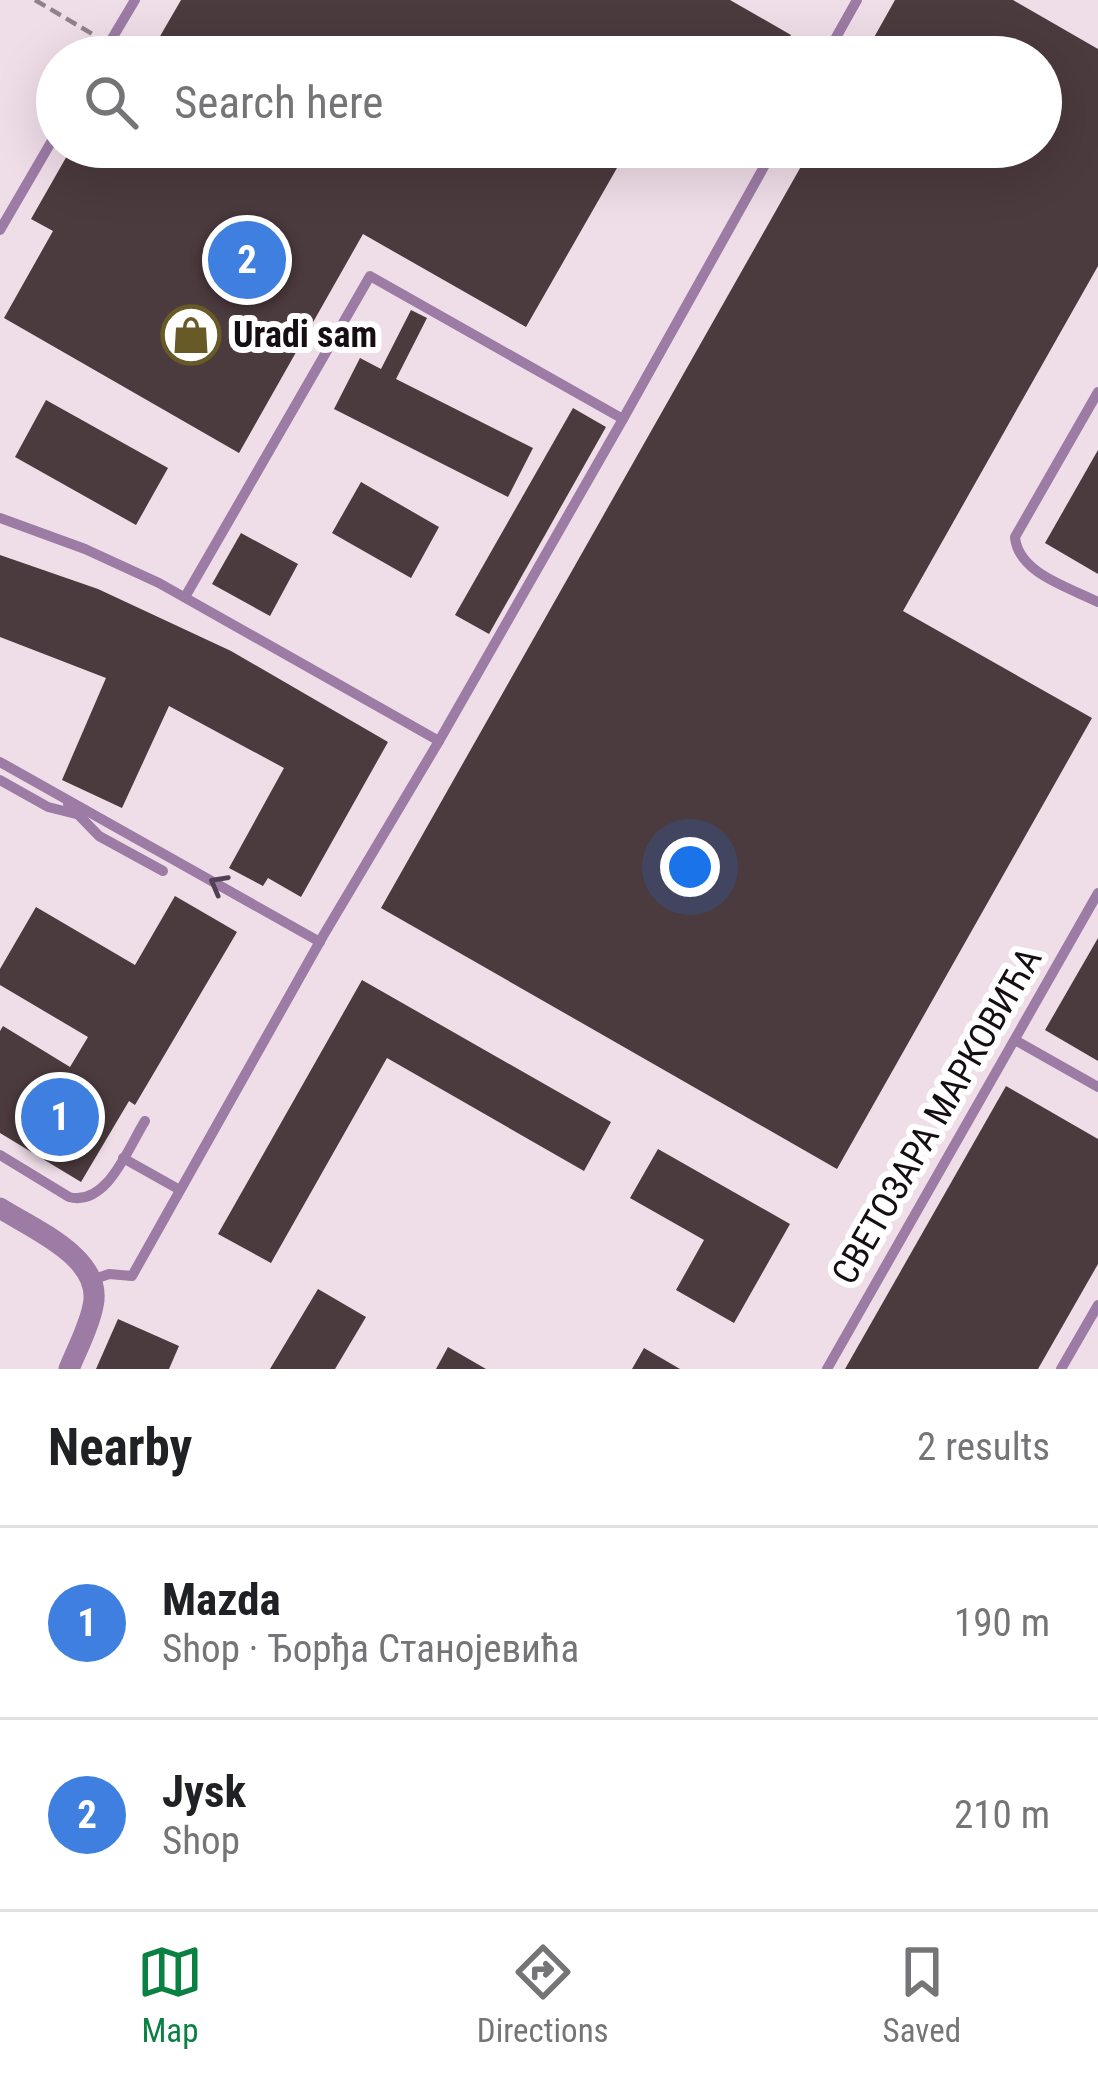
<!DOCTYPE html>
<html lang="en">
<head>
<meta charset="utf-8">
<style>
	:root { --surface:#fff; --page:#f6f6f6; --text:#202124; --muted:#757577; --line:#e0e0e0; --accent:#0b8043 }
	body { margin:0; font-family:"Roboto Condensed",sans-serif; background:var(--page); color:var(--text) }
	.you { position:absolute; left:690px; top:867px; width:42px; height:42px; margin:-30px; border:9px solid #fff; border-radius:50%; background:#1a73e8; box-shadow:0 0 0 18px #1a73e833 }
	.badge { display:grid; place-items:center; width:78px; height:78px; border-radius:50%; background:var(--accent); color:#fff; font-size:39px; font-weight:700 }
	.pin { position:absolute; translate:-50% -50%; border:6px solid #fff; box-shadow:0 3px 12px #0006 }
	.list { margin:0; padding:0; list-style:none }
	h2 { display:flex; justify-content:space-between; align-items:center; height:156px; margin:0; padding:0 48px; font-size:51px }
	h2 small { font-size:39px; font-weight:400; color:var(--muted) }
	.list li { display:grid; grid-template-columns:78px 1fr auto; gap:36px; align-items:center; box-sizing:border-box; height:192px; padding:0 48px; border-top:3px solid var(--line) }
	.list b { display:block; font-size:45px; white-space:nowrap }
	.list p { margin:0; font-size:39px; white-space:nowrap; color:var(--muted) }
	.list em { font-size:39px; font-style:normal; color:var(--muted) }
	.icon { flex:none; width:66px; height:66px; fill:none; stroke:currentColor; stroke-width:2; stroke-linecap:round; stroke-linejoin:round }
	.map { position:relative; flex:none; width:1098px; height:1369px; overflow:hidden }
	.search { position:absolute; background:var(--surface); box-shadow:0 12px 48px #0002; left:36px; right:36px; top:36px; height:132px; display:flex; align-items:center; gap:30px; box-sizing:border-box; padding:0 42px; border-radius:66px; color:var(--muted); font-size:45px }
	.sheet { height:540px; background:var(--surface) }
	nav { display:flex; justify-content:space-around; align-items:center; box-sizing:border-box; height:168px; border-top:3px solid var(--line); background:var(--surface); font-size:33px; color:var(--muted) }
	nav a { display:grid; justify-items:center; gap:6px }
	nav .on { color:var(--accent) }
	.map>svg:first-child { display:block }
</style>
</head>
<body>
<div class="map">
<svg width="1098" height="1369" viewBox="0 0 1098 1369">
	<rect width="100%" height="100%" fill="#efdde8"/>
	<g fill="#4b3a3e">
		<path d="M181 0H730L791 35 778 57H148Z"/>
		<path d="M895 0H1013L1098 49V266L903 611 1092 718 837 1169 381 908 812 147H1041V57H863Z"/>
		<path d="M72 147H629L526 327 363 234 239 453 4 318 53 231 31 219Z"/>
		<path d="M686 147H727L717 165Z"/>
		<path d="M411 310 427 318 396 379 533 448 508 497 334 409 360 358 381 369Z"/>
		<path d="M46 400 168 468 136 525 15 457Z"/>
		<path d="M573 408 606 427 489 634 455 615Z"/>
		<path d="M1098 450V574L1045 543Z"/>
		<path d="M361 482 439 527 411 578 332 533Z"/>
		<path d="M241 533 298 564 270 616 212 584Z"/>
		<path d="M0 555 98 589 231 651 388 742 301 897 268 878 263 886 229 868 284 768 169 706 122 808 62 780 106 678 0 637Z"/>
		<path d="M175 896 237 932 135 1105 129 1101 81 1182 0 1133V1031L3 1026 70 1067 88 1037 0 985V969L36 907 135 965Z"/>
		<path d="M1098 938V1061L1045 1030Z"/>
		<path d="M362 980 611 1122 584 1171 387 1058 271 1263 218 1234Z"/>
		<path d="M1006 1086 1098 1139V1264L1038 1369H845Z"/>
		<path d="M658 1149 790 1224 734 1323 676 1290 704 1240 630 1198Z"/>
		<path d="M318 1289 366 1317 335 1369H270Z"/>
		<path d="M118 1319 179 1346 169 1369H96Z"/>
		<path d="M448 1347 486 1369H436Z"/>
		<path d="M644 1348 680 1369H632Z"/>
	</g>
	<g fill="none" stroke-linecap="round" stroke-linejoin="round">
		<g stroke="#8f828a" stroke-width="4.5" stroke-dasharray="12 6" stroke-linecap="butt">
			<path d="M35 0 94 35"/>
			<path d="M127 46 139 53 137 57"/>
		</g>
		<g stroke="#9c7ba5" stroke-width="10">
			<path d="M101 57 135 0"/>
			<path d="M825 57 857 0"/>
			<path d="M0 230 57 132"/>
			<path d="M1098 392 1015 537C1018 573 1068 587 1098 602"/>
			<path d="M0 518 85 549 159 583 439 741"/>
			<path d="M185 597 370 276 623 419"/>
			<path d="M0 762 320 942"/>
			<path d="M0 780 48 807 76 814"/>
			<path d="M68 804 99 836 163 871"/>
			<path d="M1015 1040 1098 1087"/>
			<path d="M0 1155 69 1197C107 1207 128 1148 145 1121"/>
			<path d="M123 1158 180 1190"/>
			<path d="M92 1280 109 1274 132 1276 323 936 439 741 623 419 775 147"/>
			<path d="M827 1369 1098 893"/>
			<path d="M1061 1369 1098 1305"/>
		</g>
		<path stroke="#9c7ba5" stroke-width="21" d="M0 1208C33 1229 104 1258 93 1306 89 1327 77 1349 69 1369"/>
	</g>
	<defs><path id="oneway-chevron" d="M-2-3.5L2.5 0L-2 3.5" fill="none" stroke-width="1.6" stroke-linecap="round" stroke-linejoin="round" transform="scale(3)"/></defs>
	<use stroke="#524055" href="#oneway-chevron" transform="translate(218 884) rotate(-151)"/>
	<defs>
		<symbol id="shop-ring" viewBox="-11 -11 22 22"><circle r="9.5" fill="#fff" stroke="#685a27" stroke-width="1.5"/><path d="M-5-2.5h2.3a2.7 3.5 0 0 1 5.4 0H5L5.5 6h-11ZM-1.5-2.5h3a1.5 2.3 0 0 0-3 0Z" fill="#685a27"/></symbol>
	</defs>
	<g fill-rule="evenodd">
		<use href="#shop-ring" x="158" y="302" width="66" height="66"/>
	</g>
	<g text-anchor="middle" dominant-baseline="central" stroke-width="12" stroke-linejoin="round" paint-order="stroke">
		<g font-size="36" font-weight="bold" fill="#150f13" stroke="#fff" text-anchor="start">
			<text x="233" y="335">Uradi sam</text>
		</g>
		<g font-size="36" fill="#150f13" stroke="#fff">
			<text transform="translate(937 1116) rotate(-60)">СВЕТОЗАРА МАРКОВИЋА</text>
		</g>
	</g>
</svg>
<div class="you"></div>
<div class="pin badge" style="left:60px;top:1117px;background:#3f7fe0">1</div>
<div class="pin badge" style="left:247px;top:260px;background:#3f7fe0">2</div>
<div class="search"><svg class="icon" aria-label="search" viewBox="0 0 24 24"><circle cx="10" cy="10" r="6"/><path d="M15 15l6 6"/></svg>Search here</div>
</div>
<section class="sheet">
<h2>Nearby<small>2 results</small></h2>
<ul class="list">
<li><span class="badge" style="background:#3f7fe0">1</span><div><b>Mazda</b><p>Shop · Ђорђа Станојевића</p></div><em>190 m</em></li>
<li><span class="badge" style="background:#3f7fe0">2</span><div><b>Jysk</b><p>Shop</p></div><em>210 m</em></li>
</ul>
</section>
<nav>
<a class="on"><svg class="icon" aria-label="map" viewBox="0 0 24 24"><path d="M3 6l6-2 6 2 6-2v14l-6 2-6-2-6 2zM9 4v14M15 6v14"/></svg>Map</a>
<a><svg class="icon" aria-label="directions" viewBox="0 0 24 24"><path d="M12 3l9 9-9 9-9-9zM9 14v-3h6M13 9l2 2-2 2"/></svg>Directions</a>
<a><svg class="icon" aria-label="saved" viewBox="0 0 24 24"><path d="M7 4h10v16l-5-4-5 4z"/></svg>Saved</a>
</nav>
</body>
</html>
